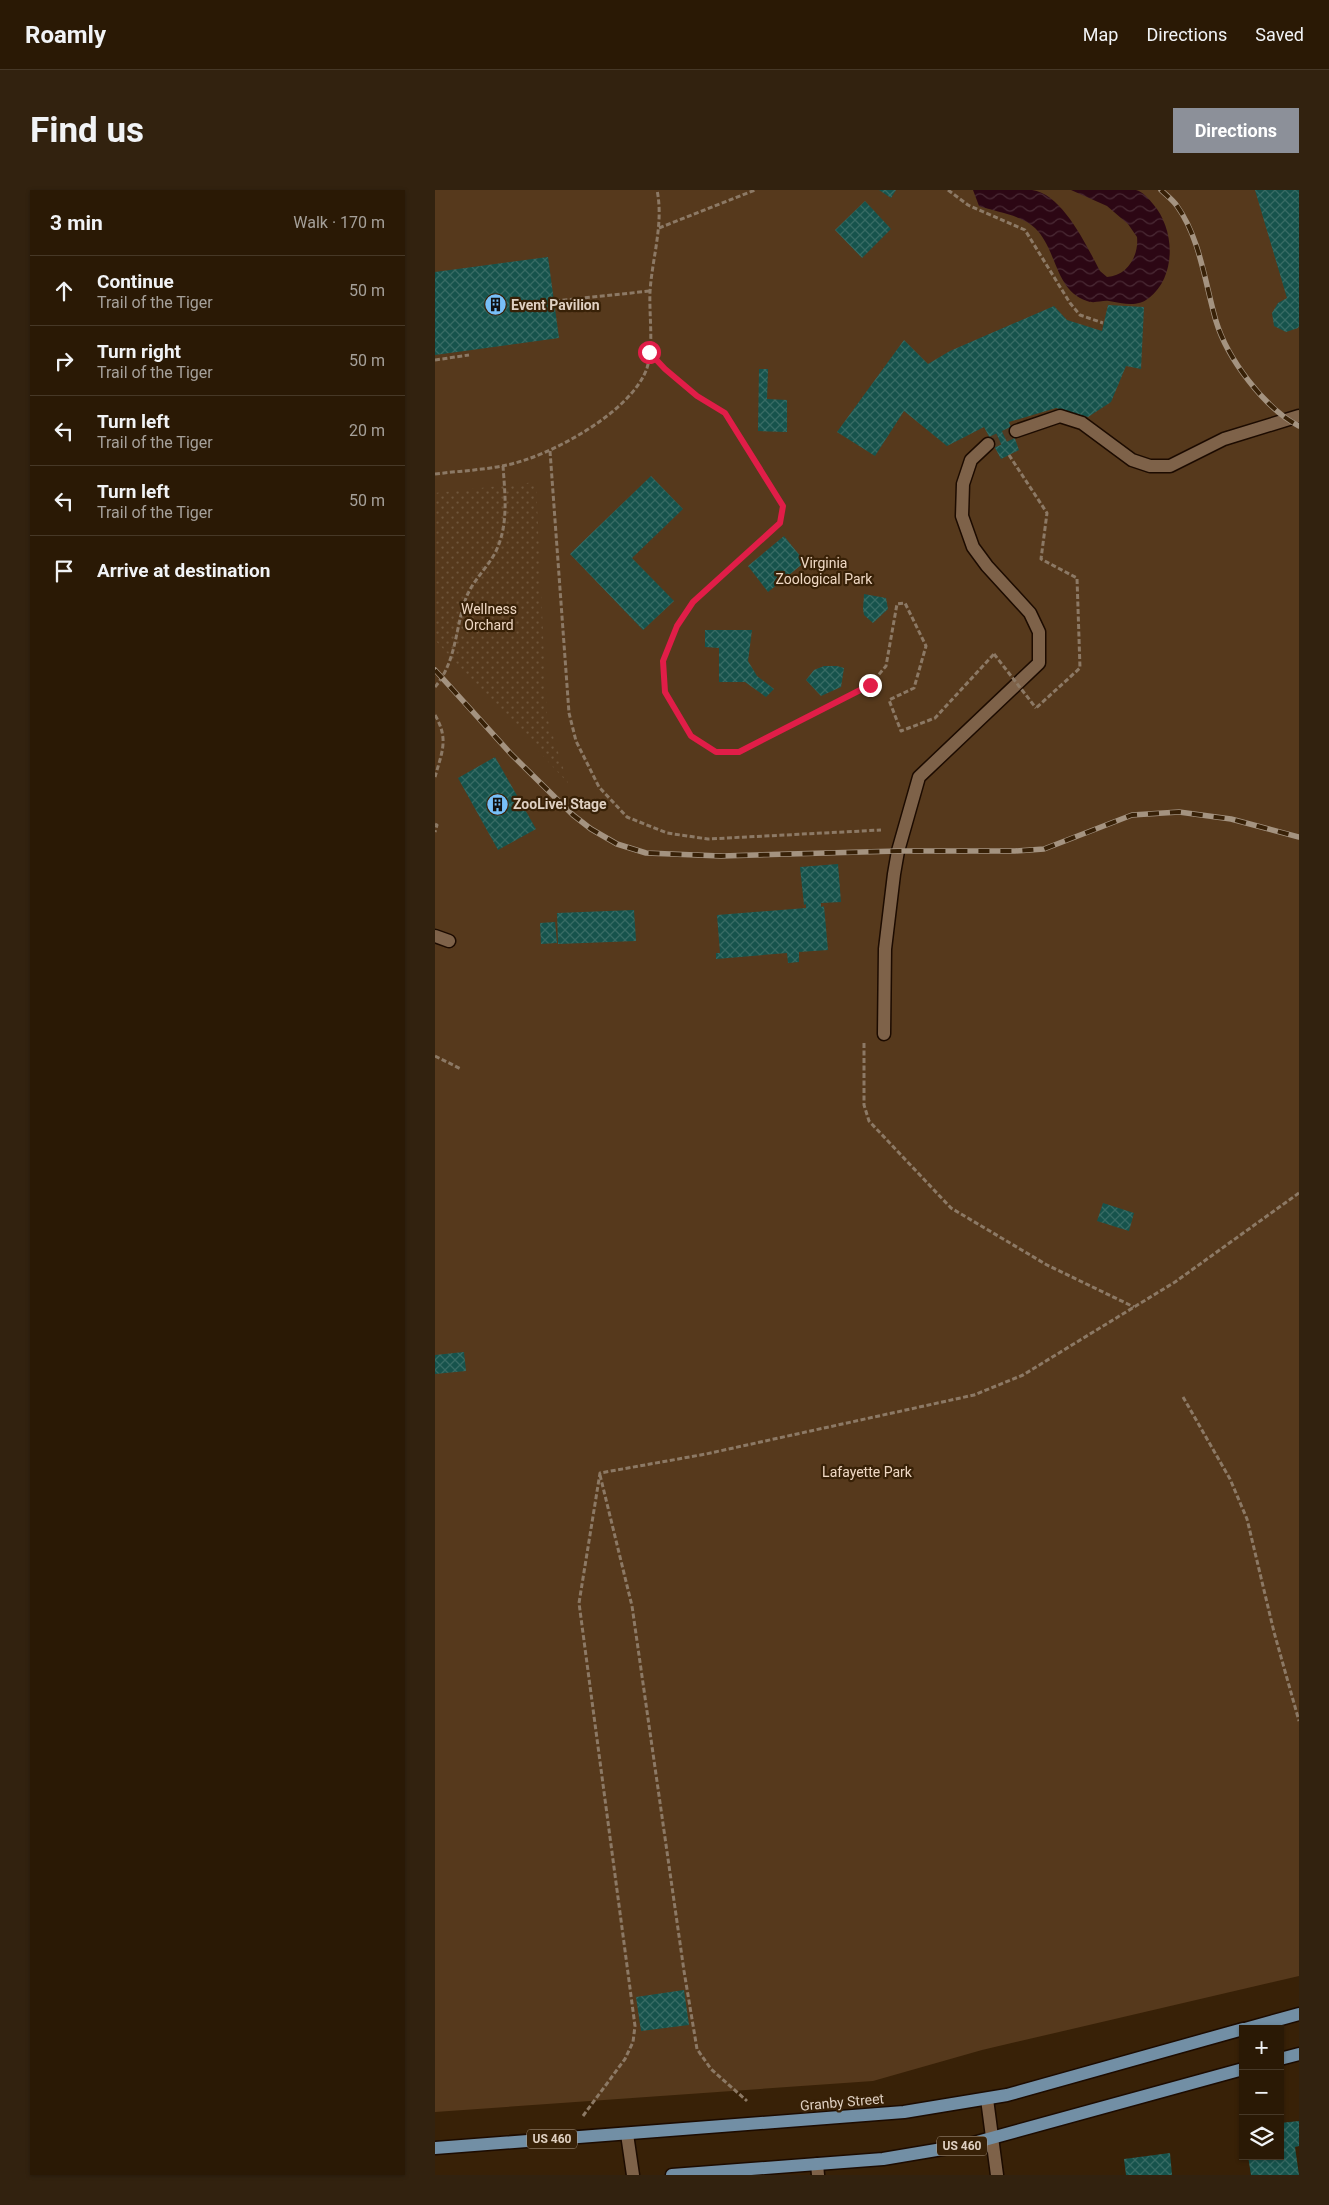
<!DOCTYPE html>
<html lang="en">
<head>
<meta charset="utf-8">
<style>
	:root { --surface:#2a1905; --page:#32220f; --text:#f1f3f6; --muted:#a5a09a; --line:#463827; --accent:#8c9099 }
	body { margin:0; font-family:Roboto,sans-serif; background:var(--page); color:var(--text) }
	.controls { position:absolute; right:15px; bottom:15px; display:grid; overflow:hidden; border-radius:0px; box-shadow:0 1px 4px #0004 }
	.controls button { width:45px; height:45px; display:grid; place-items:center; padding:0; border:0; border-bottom:1px solid var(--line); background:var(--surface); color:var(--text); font:25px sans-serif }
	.stop { position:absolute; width:15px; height:15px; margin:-11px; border:4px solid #e11d48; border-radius:50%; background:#fff }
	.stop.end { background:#e11d48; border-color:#fff; box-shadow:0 1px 5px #0008 }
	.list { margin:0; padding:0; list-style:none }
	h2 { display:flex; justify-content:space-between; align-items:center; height:65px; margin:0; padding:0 20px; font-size:21px }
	h2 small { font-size:16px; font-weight:400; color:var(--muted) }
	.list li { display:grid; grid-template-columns:32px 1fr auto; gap:15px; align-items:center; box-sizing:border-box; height:70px; padding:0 20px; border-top:1px solid var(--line) }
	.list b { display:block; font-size:19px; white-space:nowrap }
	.list p { margin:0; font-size:16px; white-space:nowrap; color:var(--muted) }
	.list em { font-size:16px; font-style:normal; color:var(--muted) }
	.icon { flex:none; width:28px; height:28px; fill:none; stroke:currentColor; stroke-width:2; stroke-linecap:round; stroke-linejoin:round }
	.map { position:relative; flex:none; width:864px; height:1985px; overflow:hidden; border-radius:0px }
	header { display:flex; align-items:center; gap:30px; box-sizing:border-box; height:70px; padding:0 25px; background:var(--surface); border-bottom:1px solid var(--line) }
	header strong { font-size:24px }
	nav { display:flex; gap:28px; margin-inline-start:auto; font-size:18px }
	.intro { display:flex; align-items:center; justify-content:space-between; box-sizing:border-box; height:120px; padding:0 30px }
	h1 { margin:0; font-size:35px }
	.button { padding:12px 22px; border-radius:0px; background:var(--accent); color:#fff; font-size:18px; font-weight:700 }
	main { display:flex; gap:30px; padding:0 30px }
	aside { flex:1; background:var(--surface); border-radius:0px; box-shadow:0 1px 4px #0004 }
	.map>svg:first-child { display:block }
</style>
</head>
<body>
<header>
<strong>Roamly</strong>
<nav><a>Map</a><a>Directions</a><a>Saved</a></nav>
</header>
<div class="intro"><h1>Find us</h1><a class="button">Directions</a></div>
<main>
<aside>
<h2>3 min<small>Walk · 170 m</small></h2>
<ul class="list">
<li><svg class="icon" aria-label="ahead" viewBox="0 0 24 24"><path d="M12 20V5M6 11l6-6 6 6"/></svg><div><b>Continue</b><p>Trail of the Tiger</p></div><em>50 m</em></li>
<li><svg class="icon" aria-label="right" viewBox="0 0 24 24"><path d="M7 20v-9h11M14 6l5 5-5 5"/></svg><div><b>Turn right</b><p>Trail of the Tiger</p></div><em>50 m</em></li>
<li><svg class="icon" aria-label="left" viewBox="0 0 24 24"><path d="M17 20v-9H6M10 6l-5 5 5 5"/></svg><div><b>Turn left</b><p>Trail of the Tiger</p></div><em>20 m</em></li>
<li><svg class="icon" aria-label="left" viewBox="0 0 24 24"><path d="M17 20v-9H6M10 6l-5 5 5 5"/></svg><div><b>Turn left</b><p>Trail of the Tiger</p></div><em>50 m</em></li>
<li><svg class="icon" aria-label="arrive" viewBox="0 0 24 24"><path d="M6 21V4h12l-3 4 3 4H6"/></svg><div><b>Arrive at destination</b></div></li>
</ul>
</aside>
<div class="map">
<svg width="864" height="1985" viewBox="0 0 864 1985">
	<defs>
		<pattern id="garden-dots" width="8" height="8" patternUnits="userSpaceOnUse" patternTransform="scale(1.25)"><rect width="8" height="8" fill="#56391c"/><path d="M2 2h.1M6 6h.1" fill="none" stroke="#6e553b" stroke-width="1.8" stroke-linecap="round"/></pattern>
		<pattern id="water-waves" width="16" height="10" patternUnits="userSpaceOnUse" patternTransform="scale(1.25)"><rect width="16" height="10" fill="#2c0714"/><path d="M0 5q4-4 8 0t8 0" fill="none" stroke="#4a2a35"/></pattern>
		<pattern id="building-cross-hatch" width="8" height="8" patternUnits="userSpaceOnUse" patternTransform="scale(1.25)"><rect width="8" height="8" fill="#16534c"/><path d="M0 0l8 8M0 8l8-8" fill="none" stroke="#376b64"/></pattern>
	</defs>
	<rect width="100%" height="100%" fill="#382107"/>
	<path fill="#56391c" d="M0 0H864V1786L547 1860 438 1891 0 1922Z"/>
	<path fill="url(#garden-dots)" d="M101 292 112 527 133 593 0 450V303Z"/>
	<path fill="url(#water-waves)" d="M538 0C557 0 578 0 597 0 628 4 652 57 665 81L672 87C692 86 704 66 702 47L693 34 672 16 636 0C653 0 687 0 701 0 707 1 714 9 718 14 740 39 742 86 714 108 701 118 688 113 674 111 667 110 659 114 652 111 620 101 622 59 600 38 587 25 561 22 544 16Z"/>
	<g fill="url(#building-cross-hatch)">
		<path d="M444 0H461L456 8Z"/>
		<path d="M820 0H864V136L863 138 851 142 839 136 837 123 843 113 852 108Z"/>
		<path d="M430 11 456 39 427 68 400 40Z"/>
		<path d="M113 67 124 148 0 165V82Z"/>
		<path d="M673 115 709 117 706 179 691 176 676 212 653 227 621 218 574 232 584 260 566 269 549 237 512 256 469 221 440 266 402 242 469 150 493 174 515 161 619 116 632 130 667 141Z"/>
		<path d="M324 179H333L332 209 352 210V242L323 241Z"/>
		<path d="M216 286 248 319 197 368 239 411 208 440 135 364Z"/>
		<path d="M349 346 370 372 333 402 313 376Z"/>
		<path d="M429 404 451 408 453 419 438 433 429 425 428 419Z"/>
		<path d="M270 440H317L313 471 322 486 339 499 331 507 310 492H284V458L270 457Z"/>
		<path d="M389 476H402L409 478 406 497 386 506 371 490 379 480Z"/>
		<path d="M60 567 101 639 63 660 23 588Z"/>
		<path d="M403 674 406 712 386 713V717L389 716 393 760 364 762V772L353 773 352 763 281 769V763H285L282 725 371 718V714L369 715 365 677Z"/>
		<path d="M199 720 201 751 123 754 122 723Z"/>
		<path d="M120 732 122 753 106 754 105 733Z"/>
		<path d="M668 1013 699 1023 694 1041 662 1031Z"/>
		<path d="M29 1162 31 1181 0 1184V1165Z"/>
		<path d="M249 1800 254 1835 206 1841 201 1807Z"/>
		<path d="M864 1931V1956L860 1957 864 1985H816L813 1966H845V1933Z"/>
		<path d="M735 1963 737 1985H691L689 1969Z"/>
	</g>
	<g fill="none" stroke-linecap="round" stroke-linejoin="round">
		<path stroke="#513b23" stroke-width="12" stroke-dasharray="12 6" stroke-linecap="butt" d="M553 254 581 241"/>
		<defs>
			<g id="minor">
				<path d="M581 241 625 226 647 233 697 270 715 276H735L789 249 864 226"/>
				<path d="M0 746 14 751"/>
				<path d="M449 844 450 759 459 684 463 661 484 587 604 473V442L595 423 552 376 538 357 527 326 528 294 536 270 553 254"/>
				<path d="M552 1909 562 1985"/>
				<path d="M192 1944 198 1985"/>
				<path d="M382 1974 383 1985"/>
			</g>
			<g id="major">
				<path d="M810 1839 864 1824"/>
				<path d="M845 1869 864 1864"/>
				<path d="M0 1958 469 1922 572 1905 808 1839"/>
				<path d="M237 1985 448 1969 531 1955 808 1879"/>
			</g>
		</defs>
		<use href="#minor" stroke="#1c0b00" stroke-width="15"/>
		<use href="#major" stroke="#1c0b00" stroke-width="15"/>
		<g stroke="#8c7965" stroke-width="3" stroke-dasharray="5 2.5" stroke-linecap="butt">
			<path d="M513 0 533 15 590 40 635 113 645 125 668 133"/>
			<path d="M224 38 320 0"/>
			<path d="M120 111 215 101"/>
			<path d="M214 162 230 179 262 206 290 223 348 316 345 333 257 412 242 436 228 471 230 502 256 546 281 562H304L435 495 451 476 462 414 470 413 491 456 479 498 454 510 466 541 500 528 559 464"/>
			<path d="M0 170 34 165"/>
			<path d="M115 261 134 523 141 551 164 597 192 627 232 643 273 649 446 640"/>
			<path d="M574 265 612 323 606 369 642 388 645 478 601 518"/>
			<path d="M0 284C24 281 49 280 72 275 115 266 197 222 212 178 219 155 214 127 215 102 217 68 229 34 222 0"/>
			<path d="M0 497C21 472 20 441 30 411 36 392 51 380 60 363 74 336 70 305 68 276"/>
			<path d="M0 525C14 549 7 562 0 587"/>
			<path d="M0 634 2 635 0 642"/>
			<path d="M429 853V915L434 931 516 1018 612 1075 699 1117"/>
			<path d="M0 866 26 879"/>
			<path d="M748 1207 795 1289 812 1329 839 1442 864 1531"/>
			<path d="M165 1285 197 1416 249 1781 262 1859 276 1879 312 1911"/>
			<path d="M148 1926 190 1869 198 1852 200 1836 144 1413 165 1283 271 1264 539 1205 588 1185 740 1092 864 1003"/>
		</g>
		<use href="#minor" stroke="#7e6249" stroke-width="12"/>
		<use href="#major" stroke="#728fa5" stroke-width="12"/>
		<defs>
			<g id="rail">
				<path d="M726 0C731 5 738 10 742 16 765 48 770 93 781 131 792 168 829 218 864 236"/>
				<path d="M0 480 76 564 138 625 156 639 182 654 211 663 286 666 463 661H580L609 659 697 625 744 622 796 629 864 647"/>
			</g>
		</defs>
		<use href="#rail" stroke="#a49380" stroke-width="5.5"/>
		<use href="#rail" stroke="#382107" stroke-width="4" stroke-dasharray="11" stroke-linecap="butt"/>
		<path stroke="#8c7965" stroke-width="3" stroke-dasharray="5 2.5" stroke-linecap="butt" d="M559 464 601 518"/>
	</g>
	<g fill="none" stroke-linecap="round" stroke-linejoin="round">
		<path stroke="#e11d48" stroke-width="6" d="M214 162 230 179 262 206 290 223 348 316 345 333 258 412 242 436 228 471 230 502 256 546 281 562H304L435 495"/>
	</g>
	<defs>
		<symbol id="building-disc" viewBox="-11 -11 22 22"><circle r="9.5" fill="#78bff8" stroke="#382107"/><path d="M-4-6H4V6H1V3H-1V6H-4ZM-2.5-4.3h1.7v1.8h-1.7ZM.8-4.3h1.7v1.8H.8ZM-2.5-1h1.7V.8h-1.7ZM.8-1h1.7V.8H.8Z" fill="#111"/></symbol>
	</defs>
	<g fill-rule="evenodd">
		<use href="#building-disc" x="48" y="102" width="25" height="25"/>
		<use href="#building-disc" x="50" y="602" width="25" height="25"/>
	</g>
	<g text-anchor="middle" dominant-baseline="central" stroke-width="4.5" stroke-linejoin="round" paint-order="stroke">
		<g fill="#382107" stroke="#ad9c8a" stroke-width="1">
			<rect x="92" y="1939.5" width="50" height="19" rx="4"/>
			<rect x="502" y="1946.5" width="50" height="19" rx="4"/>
		</g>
		<g font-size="12" font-weight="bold" fill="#dfd0c2">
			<text x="117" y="1949">US 460</text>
			<text x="527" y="1956">US 460</text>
		</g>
		<g font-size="14" font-weight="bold" fill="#dfd0c2" stroke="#382107" text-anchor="start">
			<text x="76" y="115">Event Pavilion</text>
			<text x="78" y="614">ZooLive! Stage</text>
		</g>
		<g font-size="14" fill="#efd8c4" stroke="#382107">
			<text x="389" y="373">Virginia<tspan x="389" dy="16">Zoological Park</tspan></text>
			<text x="54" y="419">Wellness<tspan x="54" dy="16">Orchard</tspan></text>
			<text x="432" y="1282">Lafayette Park</text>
		</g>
		<g font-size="14" fill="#dfd0c2" stroke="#382107">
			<text transform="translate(407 1912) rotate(-5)">Granby Street</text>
		</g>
	</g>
</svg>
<div class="controls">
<button>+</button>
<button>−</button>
<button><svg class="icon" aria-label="layers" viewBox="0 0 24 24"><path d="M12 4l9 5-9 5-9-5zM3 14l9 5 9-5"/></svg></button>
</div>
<div class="stop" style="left:214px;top:162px"></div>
<div class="stop end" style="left:435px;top:495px"></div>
</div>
</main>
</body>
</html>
